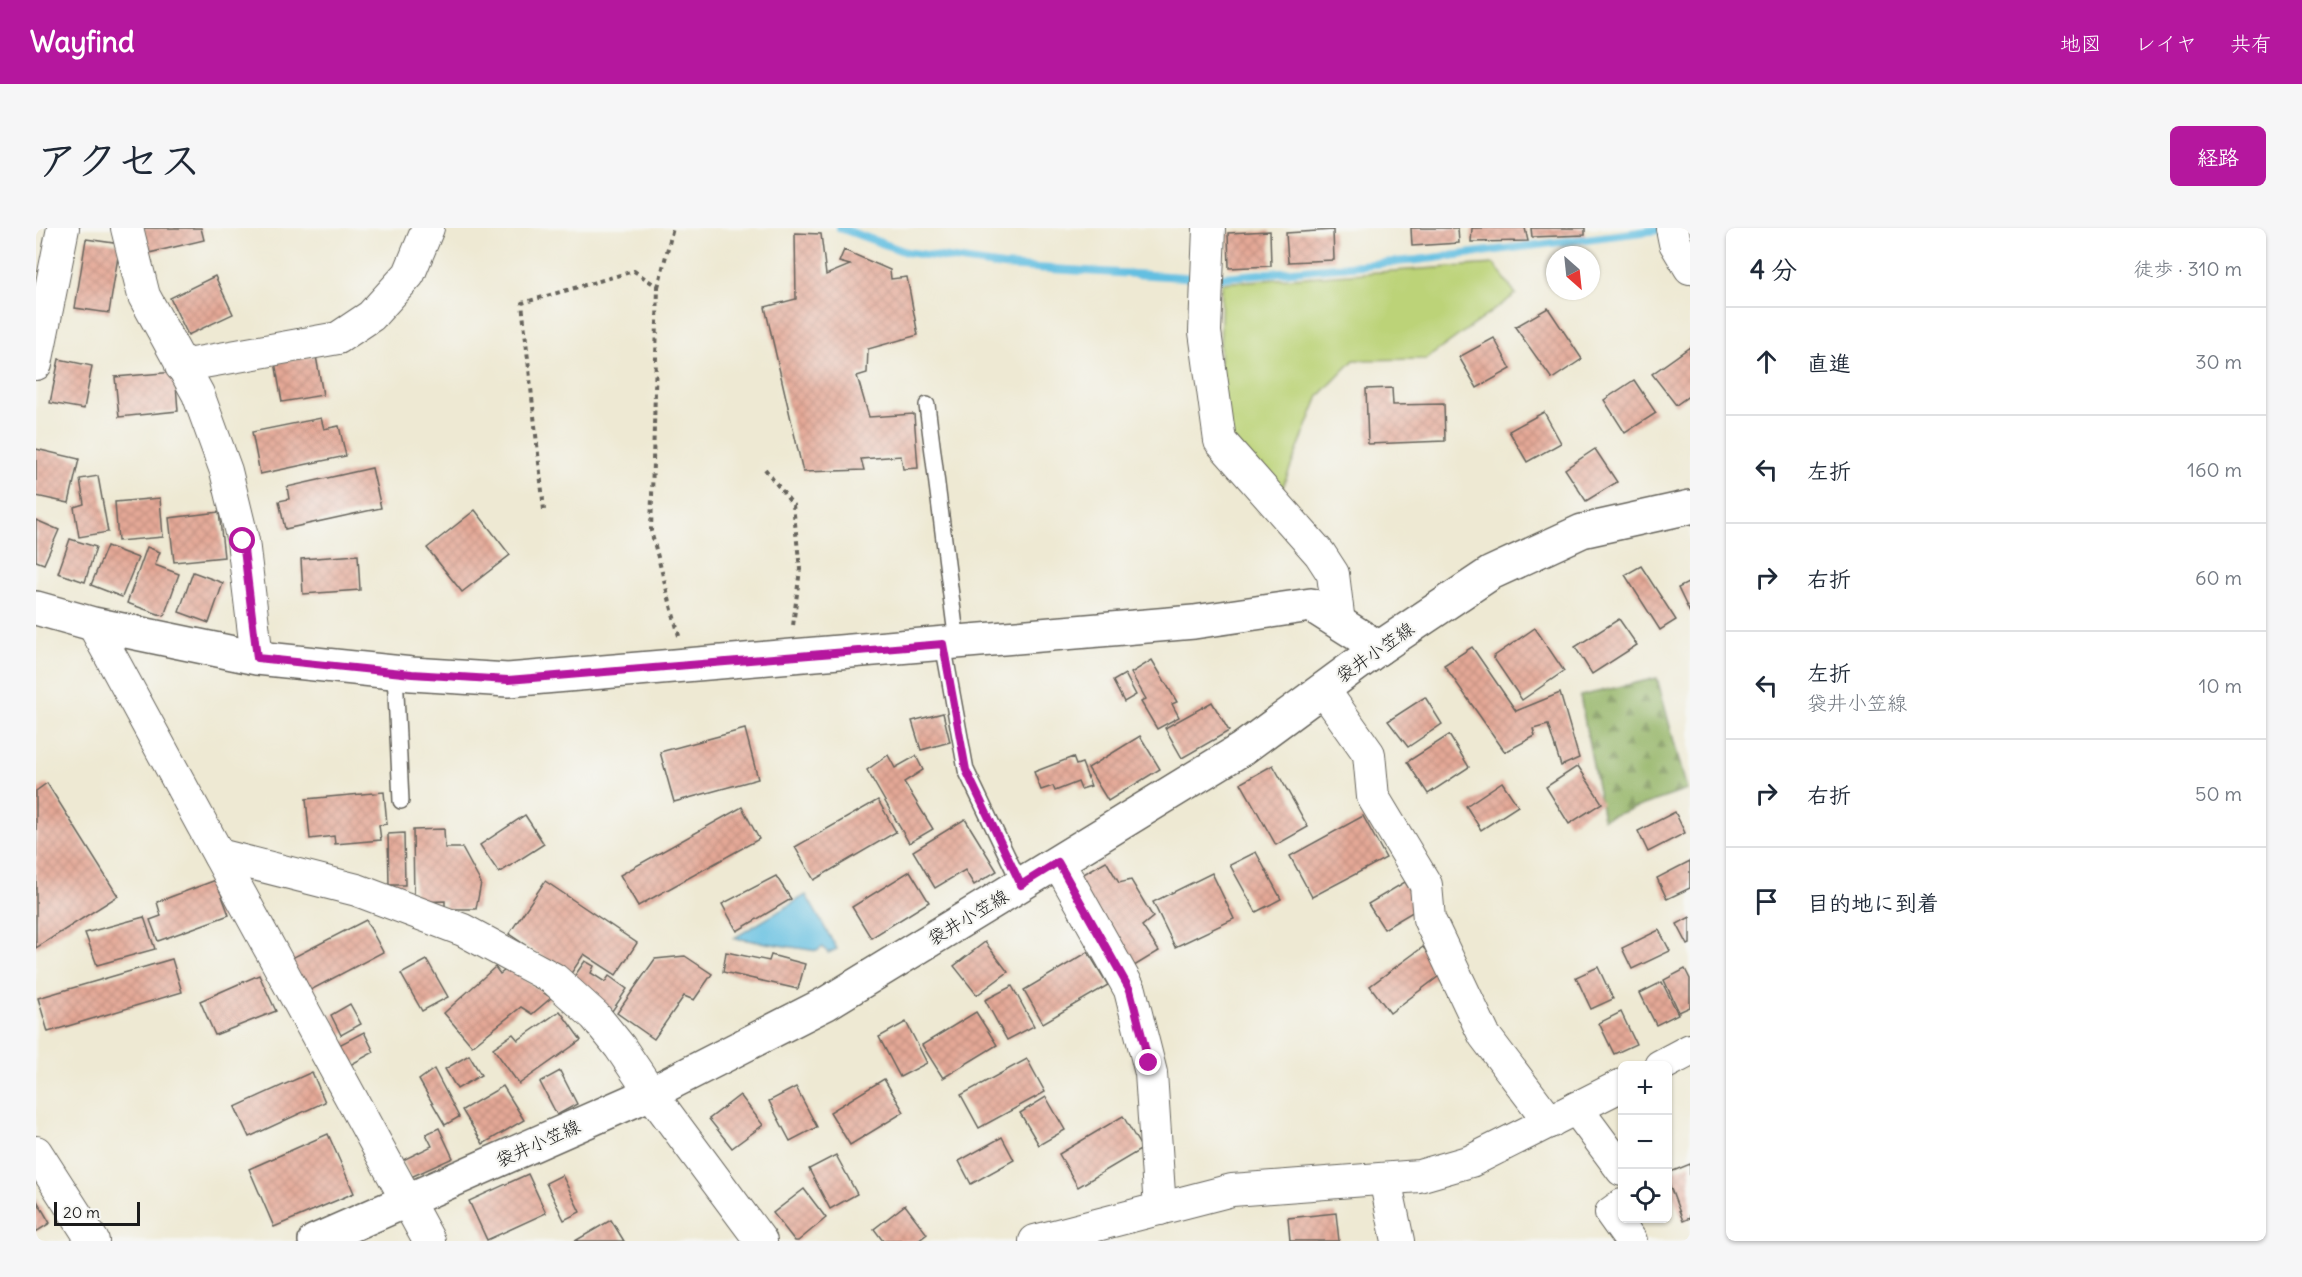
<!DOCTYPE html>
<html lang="ja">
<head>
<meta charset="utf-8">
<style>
	:root { --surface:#fff; --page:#f6f6f7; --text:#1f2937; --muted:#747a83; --line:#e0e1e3; --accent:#b5179e }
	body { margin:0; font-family:Delius,"Klee One",sans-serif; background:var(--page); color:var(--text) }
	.controls { position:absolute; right:18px; bottom:18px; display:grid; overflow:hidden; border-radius:9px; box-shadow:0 2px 4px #0004 }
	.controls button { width:54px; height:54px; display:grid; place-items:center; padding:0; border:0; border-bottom:2px solid var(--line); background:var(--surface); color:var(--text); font:30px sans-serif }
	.compass { position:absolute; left:1510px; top:18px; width:54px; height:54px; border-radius:50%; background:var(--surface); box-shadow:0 2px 4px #0004; rotate:153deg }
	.scale { position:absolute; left:18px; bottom:15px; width:86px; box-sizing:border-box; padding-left:6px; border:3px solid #1c1c1c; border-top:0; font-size:16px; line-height:21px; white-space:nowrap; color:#1c1c1c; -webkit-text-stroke:4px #f6f6f2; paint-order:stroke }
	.stop { position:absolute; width:18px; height:18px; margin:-14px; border:4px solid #b5179e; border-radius:50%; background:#fff }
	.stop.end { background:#b5179e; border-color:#fff; box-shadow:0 2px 6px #0008 }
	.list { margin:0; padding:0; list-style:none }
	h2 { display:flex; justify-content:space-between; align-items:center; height:78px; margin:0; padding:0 24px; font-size:26px }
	h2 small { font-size:20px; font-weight:400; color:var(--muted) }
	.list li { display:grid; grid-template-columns:39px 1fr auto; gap:18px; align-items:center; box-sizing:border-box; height:108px; padding:0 24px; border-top:2px solid var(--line) }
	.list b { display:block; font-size:22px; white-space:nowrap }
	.list p { margin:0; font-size:20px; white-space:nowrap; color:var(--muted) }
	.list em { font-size:20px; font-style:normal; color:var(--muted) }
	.icon { flex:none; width:33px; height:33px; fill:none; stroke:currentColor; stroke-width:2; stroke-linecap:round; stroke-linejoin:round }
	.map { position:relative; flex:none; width:1654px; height:1013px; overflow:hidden; border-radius:9px }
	header { display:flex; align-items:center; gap:36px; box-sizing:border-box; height:84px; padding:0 30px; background:var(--accent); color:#fff }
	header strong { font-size:28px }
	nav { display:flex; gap:33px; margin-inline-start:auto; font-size:21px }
	.intro { display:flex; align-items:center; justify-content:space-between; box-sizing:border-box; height:144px; padding:0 36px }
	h1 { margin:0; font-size:42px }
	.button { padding:15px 27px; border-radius:9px; background:var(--accent); color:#fff; font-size:21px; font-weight:700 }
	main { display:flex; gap:36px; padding:0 36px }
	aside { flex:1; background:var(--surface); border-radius:9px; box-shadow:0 2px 4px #0004 }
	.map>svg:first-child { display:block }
</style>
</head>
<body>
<header>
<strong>Wayfind</strong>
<nav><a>地図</a><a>レイヤ</a><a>共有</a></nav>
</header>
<div class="intro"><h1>アクセス</h1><a class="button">経路</a></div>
<main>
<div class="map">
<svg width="1654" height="1013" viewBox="0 0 1654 1013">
	<defs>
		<pattern id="forest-firs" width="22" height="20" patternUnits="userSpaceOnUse" patternTransform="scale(1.5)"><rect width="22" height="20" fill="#95b568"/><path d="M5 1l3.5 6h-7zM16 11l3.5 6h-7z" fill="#799255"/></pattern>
		<pattern id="building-cross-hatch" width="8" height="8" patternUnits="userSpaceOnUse" patternTransform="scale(1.5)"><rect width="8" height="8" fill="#e4a896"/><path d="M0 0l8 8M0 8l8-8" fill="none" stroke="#c39081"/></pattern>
	</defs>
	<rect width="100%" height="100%" fill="#f6f6f2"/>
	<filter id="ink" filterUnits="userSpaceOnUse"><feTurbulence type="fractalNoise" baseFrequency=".0167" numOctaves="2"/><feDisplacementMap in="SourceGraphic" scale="12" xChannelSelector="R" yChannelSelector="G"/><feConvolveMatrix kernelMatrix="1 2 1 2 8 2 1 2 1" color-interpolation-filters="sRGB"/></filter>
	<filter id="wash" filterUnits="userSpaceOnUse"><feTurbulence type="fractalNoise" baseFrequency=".008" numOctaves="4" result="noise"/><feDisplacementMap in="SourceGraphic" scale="24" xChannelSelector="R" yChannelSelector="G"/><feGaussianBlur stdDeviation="1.35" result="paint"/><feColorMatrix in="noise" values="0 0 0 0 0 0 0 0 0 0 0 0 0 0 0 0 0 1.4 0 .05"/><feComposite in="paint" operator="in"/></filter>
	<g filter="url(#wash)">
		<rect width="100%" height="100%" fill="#eee9d3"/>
		<path fill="#bcd378" stroke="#6c784a" stroke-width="1.5" d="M1458 36 1480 66 1390 131 1318 132 1283 168 1246 261 1182 197 1186 55Z"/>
		<path fill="url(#forest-firs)" stroke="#586842" stroke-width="1.5" d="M1621 450 1651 562 1567 591 1544 468Z"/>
		<path fill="#63bfe1" stroke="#406e7e" stroke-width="1.5" d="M770 667 801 721 792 725 787 719 781 723 698 710Z"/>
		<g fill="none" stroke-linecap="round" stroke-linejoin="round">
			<g stroke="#63bfe1" stroke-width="8">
				<path d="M804 0 870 24 967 38 1164 50"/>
				<path d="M1177 50 1381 32 1630 1"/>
			</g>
		</g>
		<g id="blocks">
			<g fill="url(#building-cross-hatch)">
				<path d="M107 0H165L168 12 113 25Z"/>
				<path d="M1375 0H1422L1423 15 1376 18Z"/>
				<path d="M1436 0H1489L1492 13 1435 14Z"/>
				<path d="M1495 0H1549V7L1496 9Z"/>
				<path d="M1297 2 1298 32 1252 34 1250 5Z"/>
				<path d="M1234 3 1235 38 1193 40 1192 5Z"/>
				<path d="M759 5 785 6 790 47 814 37 803 34 808 22 854 42 855 51 871 49 882 107 832 121 831 145 821 148 833 189 878 186 882 240 867 241 865 228 825 231 828 242 767 244 729 79 760 71Z"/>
				<path d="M50 11 84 16 73 85 39 80Z"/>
				<path d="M179 48 197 86 152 107 134 70Z"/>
				<path d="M1512 80 1546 131 1516 151 1479 99Z"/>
				<path d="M1458 110 1475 141 1441 160 1423 129Z"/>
				<path d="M1654 119V167L1640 177 1616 146Z"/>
				<path d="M280 128 287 167 246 174 239 134Z"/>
				<path d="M23 131 56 138 48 181 14 175Z"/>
				<path d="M139 144 142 183 83 189 79 149Z"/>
				<path d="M1598 152 1620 185 1589 205 1568 172Z"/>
				<path d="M1356 160 1357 177 1408 176 1409 213 1332 216 1330 161Z"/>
				<path d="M1508 184 1525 215 1491 234 1473 203Z"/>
				<path d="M285 190 288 201 303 198 310 228 224 246 216 204Z"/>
				<path d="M0 221 43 231 33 275 0 268Z"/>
				<path d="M1559 221 1581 254 1550 273 1529 241Z"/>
				<path d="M336 240 345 280 249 301 243 273 253 271 251 259Z"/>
				<path d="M62 248 72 304 43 309 38 279 48 276 44 251Z"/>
				<path d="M124 270 127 309 82 313 79 274Z"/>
				<path d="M439 282 474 327 426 364 391 320Z"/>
				<path d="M183 284 188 329 138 334 133 290Z"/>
				<path d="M0 292 23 302 8 336 0 333Z"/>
				<path d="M34 311 60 319 49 354 22 345Z"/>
				<path d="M71 318 102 330 86 369 55 357Z"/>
				<path d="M111 319 124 324 119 337 143 346 128 388 91 375Z"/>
				<path d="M322 327 324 362 267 366 265 331Z"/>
				<path d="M1605 338 1640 392 1624 402 1589 347Z"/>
				<path d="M157 344 187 355 173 395 143 384Z"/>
				<path d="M1654 354V385L1642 360Z"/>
				<path d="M1583 391 1601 417 1556 446 1539 419Z"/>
				<path d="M1499 400 1528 443 1486 472 1457 429Z"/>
				<path d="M1436 419 1480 483 1524 465 1543 530 1525 538 1512 497 1497 501 1499 508 1469 524 1408 437Z"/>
				<path d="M1116 432 1141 474 1136 476 1143 489 1121 501 1105 474 1110 471 1095 445Z"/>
				<path d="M1089 446 1100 467 1088 474 1077 453Z"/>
				<path d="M1389 469 1406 496 1372 519 1352 493Z"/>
				<path d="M1176 474 1193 503 1146 530 1129 500Z"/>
				<path d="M907 485 914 514 885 522 876 493Z"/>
				<path d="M709 501 722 551 638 574 624 524Z"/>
				<path d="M1413 507 1433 539 1392 566 1371 534Z"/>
				<path d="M1104 508 1124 541 1072 573 1052 540Z"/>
				<path d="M852 527 859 540 880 528 887 542 868 554 897 601 873 615 831 542Z"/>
				<path d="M1037 529 1040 537 1046 535 1055 558 1045 561 1042 554 1019 563 1017 558 1005 562 998 544Z"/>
				<path d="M1237 537 1272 599 1240 617 1205 555Z"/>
				<path d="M1542 538 1566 575 1533 596 1510 559Z"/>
				<path d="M1466 554 1482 578 1445 602 1430 578Z"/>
				<path d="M11 555 82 668 0 720V563Z"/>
				<path d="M348 564 351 596 343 597 345 612 299 616 298 608 274 611 270 571Z"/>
				<path d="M842 572 860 604 778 652 759 619Z"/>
				<path d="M706 579 723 611 602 678 584 647Z"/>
				<path d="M1639 584 1649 605 1612 624 1602 603Z"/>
				<path d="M489 587 508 616 463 645 444 617Z"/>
				<path d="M1327 588 1350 630 1276 669 1254 628Z"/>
				<path d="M929 591 961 643 938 657 929 642 899 660 877 623Z"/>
				<path d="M408 601 409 620H426L445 655 440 681H409V673L378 674 377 602Z"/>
				<path d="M368 605 369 657H353L352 606Z"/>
				<path d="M1220 624 1245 671 1220 684 1194 637Z"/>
				<path d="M1070 633 1083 655 1095 652 1117 689 1106 698 1123 723 1090 743 1039 651Z"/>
				<path d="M1654 633V660L1631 671 1621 650Z"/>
				<path d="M874 643 893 674 835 710 816 679Z"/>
				<path d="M1176 645 1198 691 1139 719 1117 674Z"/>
				<path d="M740 648 755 671 701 703 686 676Z"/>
				<path d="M180 652 193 687 122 713 114 692 125 688 121 674Z"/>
				<path d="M509 653 601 715 580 747 548 726 534 747 473 706Z"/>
				<path d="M1369 654 1385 679 1348 701 1332 676Z"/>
				<path d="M108 689 119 721 61 737 49 705Z"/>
				<path d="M1654 689V716L1652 717 1641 696Z"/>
				<path d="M330 692 347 724 271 764 254 731Z"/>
				<path d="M1623 702 1634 723 1596 741 1586 720Z"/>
				<path d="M949 714 972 744 941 767 918 738Z"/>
				<path d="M1387 719 1407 745 1354 785 1334 758Z"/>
				<path d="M690 724 733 733 735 727 769 736 762 761 687 744Z"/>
				<path d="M1052 724 1072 757 1007 795 988 762Z"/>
				<path d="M649 728 676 746 658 772 648 768 618 811 581 785 619 731Z"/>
				<path d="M136 731 146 764 12 804 2 770Z"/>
				<path d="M391 732 412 769 386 783 365 746Z"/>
				<path d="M549 733 558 738 555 745 569 754 573 748 591 761 572 789 530 760Z"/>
				<path d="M459 739 464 746 472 740 515 770 496 786 485 779 436 818 408 785Z"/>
				<path d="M1562 739 1577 771 1555 781 1540 749Z"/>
				<path d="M1649 741 1654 751V779L1643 784 1628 752Z"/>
				<path d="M223 747 240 783 179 807 164 773Z"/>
				<path d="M1626 754 1642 786 1620 797 1604 765Z"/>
				<path d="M976 758 998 798 971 812 949 772Z"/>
				<path d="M314 776 325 796 305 807 295 787Z"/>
				<path d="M524 783 545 812 483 856 457 820 477 806 482 812Z"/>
				<path d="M940 784 961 817 907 850 886 817Z"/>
				<path d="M1585 784 1600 816 1578 826 1563 795Z"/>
				<path d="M870 794 891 835 864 849 843 809Z"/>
				<path d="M328 804 338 824 314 837 303 817Z"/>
				<path d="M433 827 445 847 421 861 409 841Z"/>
				<path d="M991 831 1009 864 943 900 925 867Z"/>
				<path d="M398 841 423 889 409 897 383 852Z"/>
				<path d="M524 843 541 876 521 887 504 854Z"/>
				<path d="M276 844 289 874 213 909 199 879Z"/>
				<path d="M848 851 868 884 814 917 794 884Z"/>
				<path d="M467 858 488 892 447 916 426 882Z"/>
				<path d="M760 859 781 899 754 913 733 873Z"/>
				<path d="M704 867 727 897 696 920 673 891Z"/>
				<path d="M1010 869 1029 902 1003 917 984 885Z"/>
				<path d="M1087 888 1106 921 1042 959 1023 926Z"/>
				<path d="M403 900 417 930 375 949 367 932 396 918 390 906Z"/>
				<path d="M292 906 318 965 238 999 213 941Z"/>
				<path d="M966 909 978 932 935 956 923 933Z"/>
				<path d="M800 927 821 966 794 981 773 941Z"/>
				<path d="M1654 936V990L1647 993 1632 953V945Z"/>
				<path d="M492 946 510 985 451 1012 433 973Z"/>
				<path d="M526 947 544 984 528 992 510 955Z"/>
				<path d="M768 961 790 990 762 1013H759L737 985Z"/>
				<path d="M0 971 14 995 0 1004Z"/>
				<path d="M869 977 891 1006 882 1013H847L838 1001Z"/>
				<path d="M1300 985 1303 1013H1254L1252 990Z"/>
				<path d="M575 992 588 1013H539Z"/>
			</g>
		</g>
	</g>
	<g filter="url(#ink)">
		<use href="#blocks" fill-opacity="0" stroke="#66645c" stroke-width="1.5"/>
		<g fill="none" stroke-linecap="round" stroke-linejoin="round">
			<defs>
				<g id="lane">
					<path d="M891 177 921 415"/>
					<path d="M907 416 930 542 985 657"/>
					<path d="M359 444 365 573"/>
				</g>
				<g id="street">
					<path d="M91 0 108 68 162 166 190 243 207 313 221 430"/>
					<path d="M1173 0 1169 104 1184 213 1284 326 1297 346 1303 395"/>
					<path d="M1636 0 1639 15 1654 40"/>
					<path d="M0 136 27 0"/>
					<path d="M145 138 302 110 335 88 373 46 392 0"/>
					<path d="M57 396 393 1013"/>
					<path d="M1287 461 1333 526 1337 569 1390 657 1393 691 1448 807 1514 894"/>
					<path d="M183 627 321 662 427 702 518 751 559 788 584 819 615 865 725 1013"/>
					<path d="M1022 634 1094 762 1115 845 1124 981"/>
					<path d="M1624 838 1654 822"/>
					<path d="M1540 880 1586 942"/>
					<path d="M0 924 57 1013"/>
					<path d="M1349 951 1362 1013"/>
					<path d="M1586 977 1575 985 1595 1013"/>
					<path d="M999 1013 1196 962 1383 948 1435 933 1586 857"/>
				</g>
				<g id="secondary">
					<path d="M0 380 57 396 221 430 376 446 472 452 1158 394 1275 377 1343 420"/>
					<path d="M279 1013 615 865 791 775 1206 521 1343 420 1455 345 1546 303 1654 279"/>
				</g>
			</defs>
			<use href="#lane" stroke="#66645c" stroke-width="18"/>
			<use href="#street" stroke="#66645c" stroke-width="34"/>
			<use href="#secondary" stroke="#66645c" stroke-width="36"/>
			<g stroke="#66645c" stroke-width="4" stroke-dasharray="4.5 4.5" stroke-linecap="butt">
				<path d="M622 59 637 0"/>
				<path d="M729 241 757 277 764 341 757 398"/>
				<path d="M508 282 486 75 598 43 622 59 615 303 643 408"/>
			</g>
			<use href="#lane" stroke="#fff" stroke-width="15"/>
			<use href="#street" stroke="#fff" stroke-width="32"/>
			<use href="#secondary" stroke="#fff" stroke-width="33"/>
		</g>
	</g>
	<g fill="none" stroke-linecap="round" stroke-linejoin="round" filter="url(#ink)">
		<path stroke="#b5179e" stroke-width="8" d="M207 313 221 430 376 446 472 452 907 416 930 542 985 657 1022 634 1094 762 1113 835"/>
	</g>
	<g text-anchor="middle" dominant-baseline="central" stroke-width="4.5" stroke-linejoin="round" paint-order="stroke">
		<g font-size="18" fill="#1c1c1c" stroke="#f6f6f2">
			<text transform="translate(1339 424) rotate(-35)">袋井小笠線</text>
			<text transform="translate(932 689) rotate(-31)">袋井小笠線</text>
			<text transform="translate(502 915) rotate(-24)">袋井小笠線</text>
		</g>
	</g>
</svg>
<div class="controls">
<button>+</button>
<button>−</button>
<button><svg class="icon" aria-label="locate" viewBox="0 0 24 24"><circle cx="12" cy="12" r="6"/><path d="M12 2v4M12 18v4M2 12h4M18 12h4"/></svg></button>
</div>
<svg class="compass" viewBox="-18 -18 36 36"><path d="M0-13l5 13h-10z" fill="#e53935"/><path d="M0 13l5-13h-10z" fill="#747a83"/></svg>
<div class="scale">20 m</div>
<div class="stop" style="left:207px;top:313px"></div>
<div class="stop end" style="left:1113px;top:835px"></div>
</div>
<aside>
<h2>4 分<small>徒歩 · 310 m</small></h2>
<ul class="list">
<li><svg class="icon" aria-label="ahead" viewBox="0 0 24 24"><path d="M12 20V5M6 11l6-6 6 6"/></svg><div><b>直進</b></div><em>30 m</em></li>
<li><svg class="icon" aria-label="left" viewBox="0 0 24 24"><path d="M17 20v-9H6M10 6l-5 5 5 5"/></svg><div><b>左折</b></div><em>160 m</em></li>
<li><svg class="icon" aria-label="right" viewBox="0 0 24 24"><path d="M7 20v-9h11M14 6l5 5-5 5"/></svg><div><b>右折</b></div><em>60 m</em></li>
<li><svg class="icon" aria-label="left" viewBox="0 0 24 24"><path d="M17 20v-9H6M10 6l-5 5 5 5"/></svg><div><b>左折</b><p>袋井小笠線</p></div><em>10 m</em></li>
<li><svg class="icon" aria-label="right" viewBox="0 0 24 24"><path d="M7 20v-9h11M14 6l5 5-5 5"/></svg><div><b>右折</b></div><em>50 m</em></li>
<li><svg class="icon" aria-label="arrive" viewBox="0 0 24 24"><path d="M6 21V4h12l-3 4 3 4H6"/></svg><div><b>目的地に到着</b></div></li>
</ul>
</aside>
</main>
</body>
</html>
